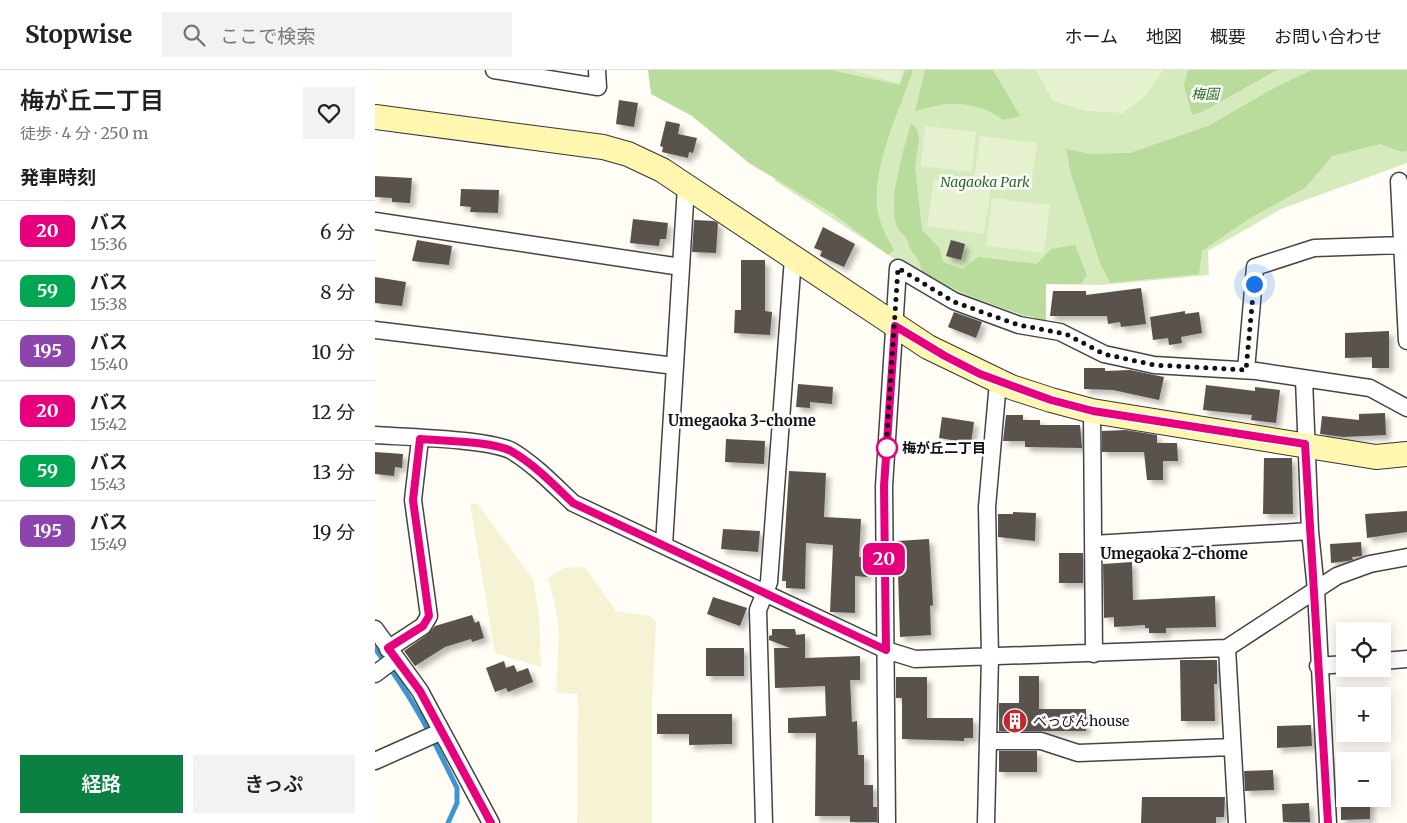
<!DOCTYPE html>
<html lang="ja">
<meta charset="utf-8">
<style>
:root{--surface:#fff;--page:#f2f2f2;--text:#222;--muted:#767676;--line:#e0e0e0;--accent:#0b8043}
body{margin:0;font-family:Merriweather,"Noto Sans JP",serif;background:var(--page);color:var(--text);height:100vh;display:flex;flex-direction:column;font-size:19px;white-space:nowrap}
*{box-sizing:border-box;margin:0}
p{font-size:16px;color:var(--muted)}
.icon{flex:none;width:28px;height:28px;fill:none;stroke:currentColor;stroke-width:2;stroke-linecap:round;stroke-linejoin:round}
.map{position:relative;flex:1;overflow:hidden}
.sheet{display:flex;flex-direction:column;background:var(--surface);width:375px}
.sheet>*{flex:none}
.badge{padding:0 10px;border-radius:8px;font-size:18px;line-height:32px}
.fabs{position:absolute;left:961px;top:552px;display:grid;gap:10px}
.fabs a{display:grid;place-items:center;width:55px;height:55px;border-radius:0px;background:var(--surface);box-shadow:0 2px 12px #0003;font-size:25px}
.you{position:absolute;width:25px;height:25px;margin:-12px;border:4px solid #fff;border-radius:50%;background:#1a73e8;box-shadow:0 0 0 8px #1a73e833}
.map>.badge{position:absolute;translate:-50% -50%;box-shadow:0 0 0 2px #fff}
h2{padding:0 20px;font-size:19px;line-height:45px}
.round{display:grid;place-items:center;flex:none;width:52px;height:52px;border-radius:0px;background:var(--page)}
.overview{display:flex;align-items:center;justify-content:space-between;height:85px;padding:0 20px}
h1{font-size:24px;font-weight:600;line-height:38px}
.action{display:flex;gap:10px;margin-top:auto;padding:10px 20px}
.action a{flex:1;height:58px;border-radius:0px;background:var(--accent);color:#fff;font-size:20px;font-weight:600;line-height:58px;text-align:center}
.action a+a{background:var(--page);color:var(--text)}
ul{padding:0;list-style:none}
li{display:flex;align-items:center;gap:15px;height:60px;padding:0 20px;border-top:1px solid var(--line)}
li div{flex:1}
li b{display:block;font-size:19px}
li em{font-style:normal}
li .badge{min-width:55px;font-weight:700;text-align:center}
header{display:flex;align-items:center;gap:30px;box-sizing:border-box;height:70px;padding:0 25px;background:var(--surface);border-bottom:1px solid var(--line)}
header strong{font-size:24px}
nav{display:flex;gap:28px;margin-inline-start:auto;font-size:18px}
.search{width:350px;height:45px;background:var(--page);display:flex;align-items:center;gap:12px;box-sizing:border-box;padding:0 18px;border-radius:0px;color:var(--muted);font-size:19px}
main{display:flex;flex:1;min-height:0}
.map>svg:first-child{display:block}
.farmland{fill:#f6f3d4}
.green{fill:#d5ebbd}
.forest{fill:#b9dc9c}
.pitch{fill:#e6f2cf}
.lines{fill:none;stroke-linecap:round;stroke-linejoin:round}
.stream{stroke:#3f96cf;stroke-width:5}
.building{fill:#5a524d;filter:url(#shadow)}
.street-casing{stroke:#444;stroke-width:19}
.secondary-casing{stroke:#333;stroke-width:26}
.street{stroke:#fff;stroke-width:16}
.secondary{stroke:#fff6b0;stroke-width:24}
.line-casing{stroke:#fff;stroke-width:11}
.line{stroke:#e6007e;stroke-width:8}
.walk{stroke:#111;stroke-width:5;stroke-dasharray:0 9}
.stop-dot{fill:#fff;stroke:#e6007e;stroke-width:2.5}
.labels{text-anchor:middle;dominant-baseline:central;stroke-width:5;stroke-linejoin:round;paint-order:stroke}
.park-label{font-size:14px;font-style:italic;fill:#2f6b1f;stroke:#fff}
.stop-label{font-size:14px;font-weight:bold;fill:#111;stroke:#fff;text-anchor:start}
.poi-label{font-size:14px;fill:#111;stroke:#fff;text-anchor:start}
.neighbourhood-label{font-size:15px;font-weight:bold;fill:#111;stroke:#fff}
</style>
<header>
<strong>Stopwise</strong>
<div class="search"><svg class="icon" aria-label="search" viewBox="0 0 24 24"><circle cx="10" cy="10" r="6"/><path d="M15 15l6 6"/></svg>ここで検索</div>
<nav><a>ホーム</a><a>地図</a><a>概要</a><a>お問い合わせ</a></nav>
</header>
<main>
<section class="sheet">
<div class="overview"><div><h1>梅が丘二丁目</h1><p>徒歩 · 4 分 · 250 m</p></div><a class="round"><svg class="icon" aria-label="heart" viewBox="0 0 24 24"><path d="M12 20l-8-8c-3-5 5-10 8-4 3-6 11-1 8 4z"/></svg></a></div>
<h2>発車時刻</h2>
<ul>
<li><span class="badge" style="background:#e6007e;color:#fff">20</span><div><b>バス</b><p>15:36</p></div><em>6 分</em></li>
<li><span class="badge" style="background:#00a651;color:#fff">59</span><div><b>バス</b><p>15:38</p></div><em>8 分</em></li>
<li><span class="badge" style="background:#8e44ad;color:#fff">195</span><div><b>バス</b><p>15:40</p></div><em>10 分</em></li>
<li><span class="badge" style="background:#e6007e;color:#fff">20</span><div><b>バス</b><p>15:42</p></div><em>12 分</em></li>
<li><span class="badge" style="background:#00a651;color:#fff">59</span><div><b>バス</b><p>15:43</p></div><em>13 分</em></li>
<li><span class="badge" style="background:#8e44ad;color:#fff">195</span><div><b>バス</b><p>15:49</p></div><em>19 分</em></li>
</ul>
<div class="action"><a>経路</a><a>きっぷ</a></div>
</section>
<div class="map">
<svg width="1032" height="753" viewBox="0 0 1032 753">
<defs>
<filter id="shadow"><feDropShadow dx="4.5" dy="4.5" stdDeviation="2.5" flood-color="#0004"/></filter>
</defs>
<rect width="100%" height="100%" fill="#fffdf5"/>
<path class="farmland" d="M 95,433 L 103,434 L 158,510 L 164,544 L 166,597 L 120,583 Z
M 210,497 L 241,541 L 275,546 L 281,552 L 277,629 L 277,753 L 202,753 L 203,624 L 181,623 L 184,563 L 180,534 L 173,508 L 188,498 Z"/>
<path class="green" d="M 429,0 L 1032,0 L 1032,93 L 906,139 L 833,181 L 834,205 L 726,215 L 659,214 L 652,249 L 585,227 L 544,205 L 400,111 Z"/>
<path class="forest" d="M 273,0 L 455,0 L 525,15 L 530,0 L 538,0 C 524,42 498,93 502,138 C 504,153 512,168 519,180 L 513,185 L 460,145 L 374,93 L 317,46 L 276,24 Z
M 550,0 L 618,0 L 645,46 L 628,50 C 602,30 570,30 540,42 Z
M 813,0 L 902,0 L 829,41 L 817,45 L 809,15 Z
M 937,0 L 1032,0 L 1032,81 L 1027,82 L 1005,74 L 957,86 L 930,118 L 875,148 L 827,181 L 824,204 L 735,213 L 725,193 L 696,104 L 691,79 L 715,84 L 755,83 L 833,56 L 901,17 Z
M 536,54 L 542,59 L 544,69 L 540,97 L 547,160 L 565,179 L 568,192 L 588,199 L 603,187 L 662,194 L 676,179 L 700,175 L 712,205 L 706,214 L 671,214 L 671,251 C 627,239 586,224 547,203 C 545,189 543,190 536,180 C 533,176 534,172 532,169 C 530,165 526,163 524,160 C 510,138 529,78 536,54 Z"/>
<path class="pitch" d="M 476,0 L 528,0 L 524,13 Z
M 661,0 L 788,0 L 770,26 L 748,43 L 712,41 L 678,31 Z
M 550,56 L 601,62 L 597,102 L 546,96 Z
M 605,66 L 662,73 L 656,118 L 599,111 Z
M 559,109 L 616,117 L 609,164 L 552,156 Z
M 617,128 L 675,135 L 669,183 L 611,176 Z"/>
<g class="lines">
<path class="stream" d="M 0,579 C 35,621 58,669 82,718 L 82,733 L 73,753"/>
</g>
<path class="building" d="M 244,30 L 263,33 L 259,57 L 241,54 Z
M 291,51 L 305,54 L 303,64 L 322,68 L 318,83 L 314,82 L 313,88 L 287,82 L 288,77 L 285,76 Z
M 0,106 L 37,108 L 35,133 L 17,132 L 17,128 L 0,127 Z
M 86,119 L 124,120 L 123,143 L 95,142 L 96,137 L 85,136 Z
M 258,149 L 293,153 L 291,169 L 285,169 L 284,176 L 255,173 Z
M 319,150 L 339,151 L 343,153 L 341,183 L 317,182 Z
M 448,157 L 480,174 L 469,197 L 445,186 L 447,181 L 439,178 Z
M 42,170 L 77,176 L 74,195 L 37,191 Z
M 576,170 L 590,174 L 586,190 L 571,186 Z
M 366,190 L 390,190 L 390,241 L 397,242 L 395,265 L 359,263 L 360,240 L 366,240 Z
M 0,207 L 31,212 L 27,236 L 0,233 Z
M 766,218 L 771,254 L 746,257 L 745,252 L 733,254 L 732,246 L 675,246 L 678,221 L 711,221 L 711,225 Z
M 810,241 L 810,244 L 824,242 L 827,263 L 806,267 L 807,273 L 794,275 L 793,268 L 778,270 L 775,247 Z
M 579,242 L 607,252 L 601,268 L 573,257 Z
M 1014,261 L 1014,298 L 997,298 L 997,287 L 970,288 L 970,263 Z
M 709,298 L 730,298 L 730,301 L 755,300 L 789,307 L 784,330 L 738,320 L 709,319 Z
M 423,314 L 458,317 L 457,334 L 435,332 L 435,338 L 421,337 Z
M 831,315 L 880,321 L 880,317 L 905,320 L 901,353 L 876,350 L 877,345 L 828,340 Z
M 1010,343 L 1011,365 L 968,367 L 945,364 L 947,346 L 984,350 L 984,344 Z
M 631,345 L 648,345 L 648,350 L 665,350 L 665,355 L 705,355 L 707,378 L 650,377 L 650,371 L 628,371 Z
M 567,347 L 599,352 L 596,373 L 564,368 Z
M 751,360 L 782,365 L 782,373 L 802,373 L 803,391 L 788,391 L 788,410 L 772,410 L 769,382 L 727,382 L 727,361 Z
M 351,369 L 390,371 L 389,394 L 350,392 Z
M 0,382 L 28,384 L 27,398 L 20,397 L 19,406 L 0,404 Z
M 889,388 L 917,388 L 918,444 L 888,444 Z
M 414,401 L 451,403 L 449,447 L 486,449 L 484,487 L 492,487 L 492,507 L 480,506 L 480,543 L 455,542 L 458,475 L 431,473 L 430,519 L 411,518 L 411,511 L 407,511 Z
M 1032,441 L 1032,462 L 992,468 L 990,444 Z
M 638,442 L 661,443 L 660,471 L 623,467 L 623,444 L 638,444 Z
M 348,459 L 385,461 L 383,482 L 346,479 Z
M 554,469 L 558,535 L 555,536 L 556,565 L 525,567 L 522,471 Z
M 986,472 L 987,486 L 977,487 L 978,490 L 973,491 L 956,493 L 955,474 Z
M 684,483 L 708,483 L 708,513 L 684,513 Z
M 757,492 L 758,530 L 840,526 L 841,557 L 791,558 L 791,563 L 774,563 L 774,558 L 770,558 L 770,555 L 739,557 L 739,547 L 729,548 L 728,494 Z
M 338,527 L 372,538 L 365,556 L 332,544 Z
M 97,545 L 100,553 L 104,551 L 109,568 L 97,572 L 96,569 L 70,577 L 40,596 L 29,581 L 53,564 L 60,556 Z
M 397,559 L 420,559 L 421,565 L 430,564 L 430,588 L 485,586 L 485,610 L 475,610 L 477,652 L 482,651 L 483,685 L 489,685 L 489,715 L 498,715 L 498,737 L 502,737 L 502,752 L 475,752 L 475,746 L 440,746 L 441,663 L 413,663 L 413,648 L 451,646 L 450,616 L 400,618 L 399,578 L 415,578 L 394,570 L 394,566 L 397,565 Z
M 331,578 L 369,578 L 369,606 L 331,606 Z
M 805,590 L 842,590 L 842,614 L 839,614 L 840,651 L 806,651 Z
M 129,591 L 131,598 L 139,595 L 142,602 L 153,598 L 158,612 L 133,622 L 131,618 L 120,622 L 111,598 Z
M 644,606 L 664,606 L 664,639 L 711,639 L 711,661 L 624,661 L 624,633 L 644,633 Z
M 521,607 L 552,607 L 552,648 L 598,648 L 598,668 L 589,668 L 589,671 L 527,669 L 527,628 L 521,628 Z
M 282,644 L 357,644 L 357,674 L 314,675 L 314,664 L 282,664 Z
M 936,655 L 937,676 L 902,678 L 902,656 Z
M 624,681 L 662,681 L 662,702 L 624,702 Z
M 898,700 L 899,720 L 870,721 L 869,701 Z
M 767,727 L 850,727 L 849,747 L 841,747 L 841,753 L 766,753 Z
M 966,729 L 995,729 L 995,749 L 966,750 Z
M 934,733 L 935,752 L 908,752 L 907,734 Z"/>
<g class="lines">
<defs>
<path id="street" d="M 119,0 L 223,17 L 222,0
M 1024,111 L 1032,271
M 0,151 L 306,197
M 0,260 L 300,296
M 871,300 L 880,197 L 939,178 L 1027,175
M 929,309 L 935,461 L 941,520 L 953,753
M 717,341 L 719,584
M 0,365 C 29,367 115,369 137,381 C 160,395 179,415 198,433 L 511,580 L 540,589 L 852,578 L 962,506 L 995,494 L 1032,487
M 718,474 L 935,461
M 289,475 L 311,116
M 0,559 L 45,621 L 116,753
M 852,578 L 862,753
M 13,579 L 48,556 L 54,546 L 38,430 L 45,369
M 1008,591 L 1032,589
M 943,596 L 970,594
M 0,604 L 20,589
M 613,671 L 666,671 L 703,683 L 857,677
M 0,691 L 65,662
M 389,753 L 383,540 L 394,512 L 418,188
M 512,753 L 509,416 L 523,198 L 579,231 L 644,255 L 685,262 L 729,284 L 779,295 L 881,301 L 995,318 L 1032,338
M 611,753 L 615,587 L 612,437 L 623,312"/>
<path id="secondary" d="M 0,47 L 228,77 L 253,84 L 287,100 L 553,277 L 636,317 L 676,330 L 717,341 L 1001,387 L 1032,384"/>
</defs>
<use href="#street" class="street-casing"/>
<use href="#secondary" class="secondary-casing"/>
<use href="#street" class="street"/>
<use href="#secondary" class="secondary"/>
</g>
<g class="lines">
<defs>
<path id="line" d="M 116,753 L 45,621 L 13,578 L 48,556 L 54,546 L 38,430 L 45,369 C 68,371 117,371 136,381 C 159,394 179,415 198,433 L 511,580 L 509,416 L 520,256 L 570,286 L 605,304 L 676,330 L 718,341 L 930,374 L 953,753"/>
</defs>
<use href="#line" class="line-casing"/>
<use href="#line" class="line"/>
<path class="walk" d="M 512,378 L 511,380 L 523,198 L 579,232 L 644,255 L 691,264 L 729,284 L 779,295 L 871,300 L 879,214"/>
</g>
<defs>
<symbol id="building-disc" viewBox="-11 -11 22 22"><circle r="9.5" fill="#c4262e" stroke="#fff"/><path d="M-4-6H4V6H1V3H-1V6H-4ZM-2.5-4.3h1.7v1.8h-1.7ZM.8-4.3h1.7v1.8H.8ZM-2.5-1h1.7V.8h-1.7ZM.8-1h1.7V.8H.8Z" fill="#fff"/></symbol>
</defs>
<g fill-rule="evenodd">
<use href="#building-disc" x="626" y="637" width="28" height="28"/>
</g>
<circle class="stop-dot" cx="512" cy="378" r="10"/>
<g class="labels">
<g class="park-label">
<text x="830" y="24">梅園</text>
<text x="610" y="112">Nagaoka Park</text>
</g>
<g class="stop-label">
<text x="527" y="378">梅が丘二丁目</text>
</g>
<g class="poi-label">
<text x="658" y="651">べっぴんhouse</text>
</g>
<g class="neighbourhood-label">
<text x="367" y="350">Umegaoka 3-chome</text>
<text x="799" y="483">Umegaoka 2-chome</text>
</g>
</g>
</svg>
<div class="fabs">
<a><svg class="icon" aria-label="locate" viewBox="0 0 24 24"><circle cx="12" cy="12" r="6"/><path d="M12 2v4M12 18v4M2 12h4M18 12h4"/></svg></a>
<a>+</a>
<a>−</a>
</div>
<div class="you" style="left:879px;top:214px"></div>
<b class="badge" style="left:509px;top:489px;background:#e6007e;color:#fff">20</b>
</div>
</main>
